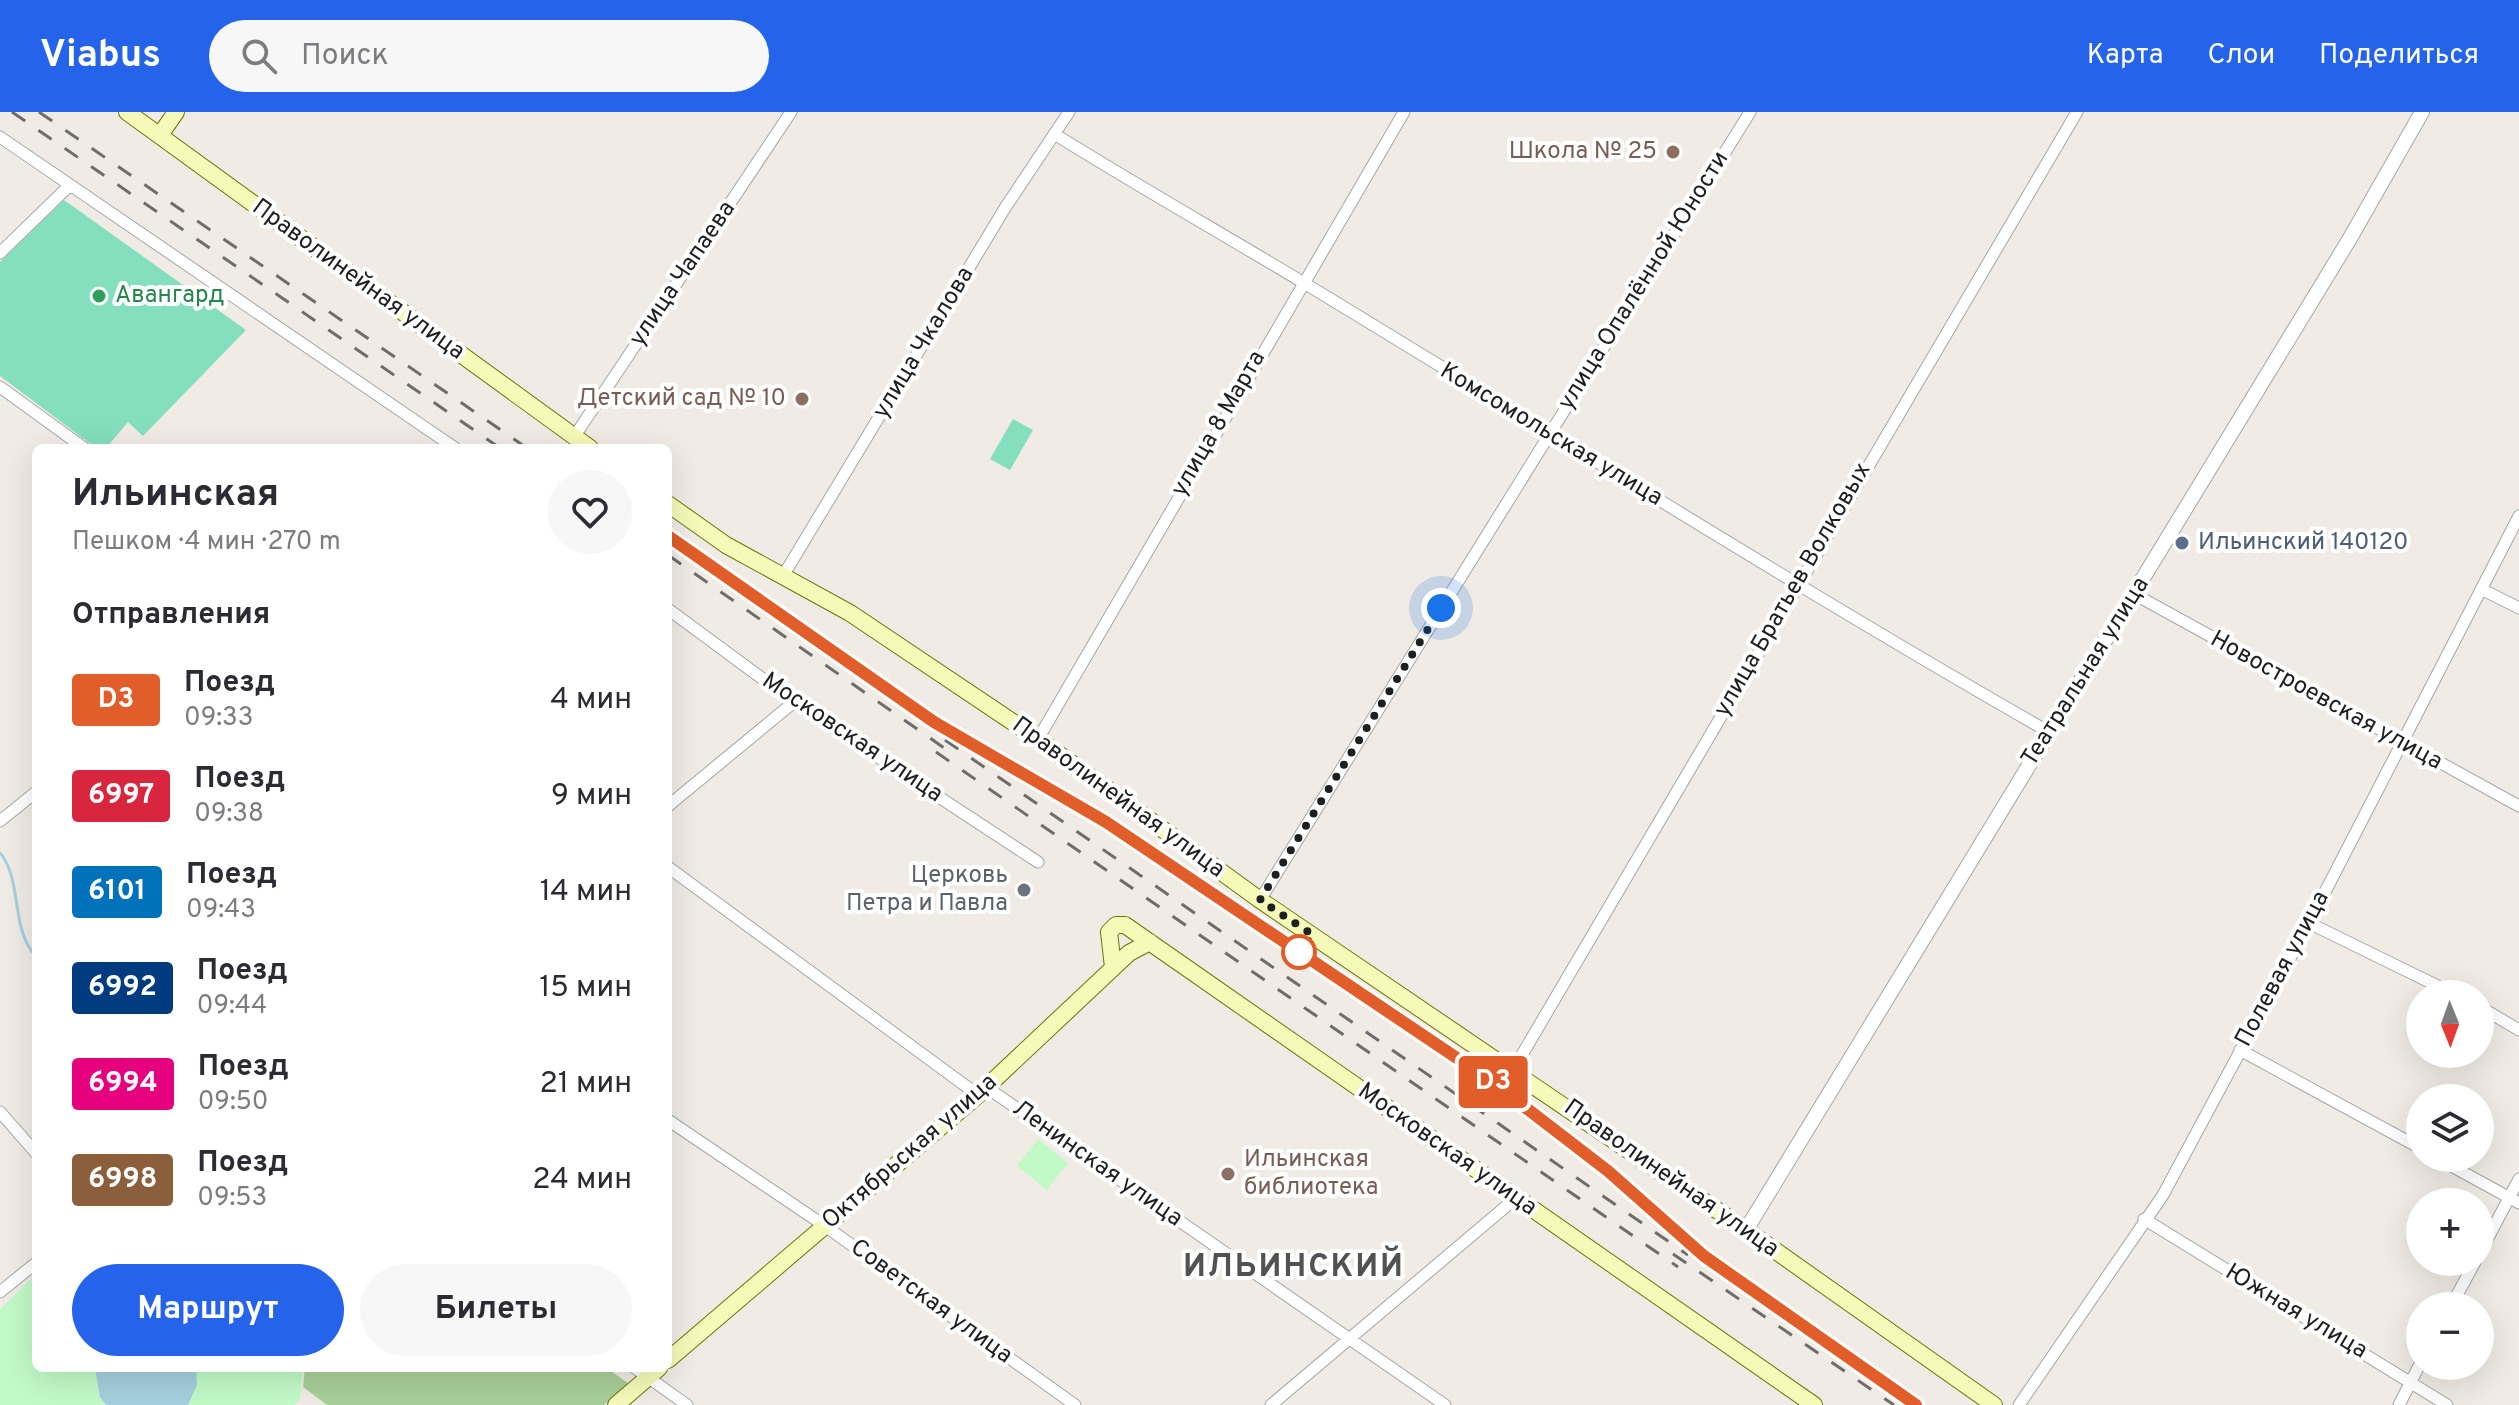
<!DOCTYPE html>
<html lang="ru">
<meta charset="utf-8">
<style>
:root{--surface:#fff;--page:#f7f7f7;--text:#2b2b33;--muted:#7c7c81;--accent:#2563eb}
body{margin:0;font-family:Overpass,sans-serif;background:var(--page);color:var(--text);height:100vh;display:flex;flex-direction:column;font-size:30px;white-space:nowrap}
*{box-sizing:border-box;margin:0}
p{font-size:26px;color:var(--muted)}
.icon{flex:none;width:44px;height:44px;fill:none;stroke:currentColor;stroke-width:2;stroke-linecap:round;stroke-linejoin:round}
.map{position:relative;flex:1;overflow:hidden}
.drawer{position:absolute;left:32px;top:332px;width:640px;height:928px;display:flex;flex-direction:column;background:var(--surface);border-radius:12px;box-shadow:0 8px 32px #0002}
.drawer>*{flex:none}
.badge{padding:0 16px;border-radius:6px;font-size:28px;line-height:52px}
.needle{width:52px;rotate:179deg}
.controls{position:absolute;left:2406px;top:868px;display:grid;gap:16px}
.controls a{display:grid;place-items:center;width:88px;height:88px;border-radius:50%;background:var(--surface);box-shadow:0 8px 32px #0002;font-size:40px}
.you{position:absolute;width:40px;height:40px;margin:-20px;border:6px solid #fff;border-radius:50%;background:#1a73e8;box-shadow:0 0 0 12px #1a73e833}
.map>.badge{position:absolute;translate:-50% -50%;box-shadow:0 0 0 4px #fff}
h2{padding:0 40px;font-size:30px;line-height:72px}
.round{display:grid;place-items:center;flex:none;width:84px;height:84px;border-radius:42px;background:var(--page)}
.head{display:flex;align-items:center;justify-content:space-between;height:136px;padding:0 40px}
h1{font-size:38px;font-weight:700;line-height:60px}
.cta{display:flex;gap:16px;margin-top:auto;padding:16px 40px}
.cta a{flex:1;height:92px;border-radius:48px;background:var(--accent);color:#fff;font-size:32px;font-weight:700;line-height:92px;text-align:center}
.cta a+a{background:var(--page);color:var(--text)}
ul{padding:0;list-style:none}
li{display:flex;align-items:center;gap:24px;height:96px;padding:0 40px}
li div{flex:1}
li b{display:block;font-size:30px}
li em{font-style:normal}
li .badge{min-width:88px;font-weight:700;text-align:center}
header{display:flex;align-items:center;gap:48px;box-sizing:border-box;height:112px;padding:0 40px;background:var(--accent);color:#fff}
header strong{font-size:38px}
nav{display:flex;gap:44px;margin-inline-start:auto;font-size:28px}
.search{width:560px;height:72px;background:var(--page);display:flex;align-items:center;gap:20px;box-sizing:border-box;padding:0 28px;border-radius:44px;color:var(--muted);font-size:30px}
.map>svg:first-child{display:block}
.forest{fill:#a9cf9a}
.park{fill:#c2fac7}
.pitch{fill:#83dfbd}
.water{fill:#a5d0dd}
.lines{fill:none;stroke-linecap:round;stroke-linejoin:round}
.stream{stroke:#a5d0dd;stroke-width:3}
.minor-casing{stroke:#a6a6a6;stroke-width:13}
.tertiary-casing{stroke:#a6a6a6;stroke-width:16}
.secondary-casing{stroke:#697705;stroke-width:18}
.minor{stroke:#fff;stroke-width:11}
.tertiary{stroke:#fff;stroke-width:14}
.secondary{stroke:#f5fab9;stroke-width:16}
.rail{stroke:#6d6d6d;stroke-width:3;stroke-dasharray:16 16;stroke-linecap:butt}
.line-casing{stroke:#fff;stroke-width:18}
.line{stroke:#e15d29;stroke-width:12}
.walk{stroke:#1f1f1f;stroke-width:8;stroke-dasharray:0 14.4}
.education-dot{fill:#8d6e63;stroke:#fff;stroke-width:3}
.leisure-dot{fill:#2e9e5b;stroke:#fff;stroke-width:3}
.service-dot{fill:#5c6f8a;stroke:#fff;stroke-width:3}
.worship-dot{fill:#6b7280;stroke:#fff;stroke-width:3}
.stop-dot{fill:#fff;stroke:#e15d29;stroke-width:4}
.labels{text-anchor:middle;dominant-baseline:central;stroke-width:8;stroke-linejoin:round;paint-order:stroke}
.education-label{font-size:24px;fill:#785e54;stroke:#fff;text-anchor:end}
.street-label{font-size:24px;fill:#1f1f1f;stroke:#fff}
.leisure-label{font-size:24px;fill:#27864d;stroke:#fff;text-anchor:start}
.service-label{font-size:24px;fill:#4e5e75;stroke:#fff;text-anchor:start}
.worship-label{font-size:24px;fill:#5b616d;stroke:#fff;text-anchor:end}
.district-label{font-size:32px;font-weight:bold;letter-spacing:2px;fill:#525252;stroke:#fff}
</style>
<header>
<strong>Viabus</strong>
<div class="search"><svg class="icon" aria-label="search" viewBox="0 0 24 24"><circle cx="10" cy="10" r="6"/><path d="M15 15l6 6"/></svg>Поиск</div>
<nav><a>Карта</a><a>Слои</a><a>Поделиться</a></nav>
</header>
<div class="map">
<svg width="2519" height="1293" viewBox="0 0 2519 1293">
<rect width="100%" height="100%" fill="#f0ece5"/>
<path class="forest" d="M 305,1256 L 607,1256 L 629,1272 L 604,1293 L 327,1293 L 303,1275 Z"/>
<path class="park" d="M 1038,1027 L 1068,1051 L 1047,1078 L 1017,1054 Z
M 36,1162 L 36,1256 L 303,1256 L 300,1287 L 294,1293 L 0,1293 L 0,1197 Z"/>
<path class="pitch" d="M 64,88 L 246,218 L 143,324 L 128,310 L 106,336 L 96,336 L 0,264 L 0,150 Z
M 1013,307 L 1033,318 L 1010,358 L 990,347 Z"/>
<path class="water" d="M 95,1256 L 196,1256 L 197,1273 L 188,1293 L 106,1293 L 100,1285 Z"/>
<g class="lines">
<path class="stream" d="M 0,741 C 23,768 10,818 36,844"/>
<defs>
<path id="minor" d="M 1056,23 C 1138,74 1221,121 1304,171 C 1552,321 1797,476 2049,620
M 0,25 L 455,336
M 0,141 L 70,73
M 0,275 L 84,336
M 574,325 L 791,0
M 783,464 L 1005,96 L 1069,0
M 2481,477 L 2519,496
M 2134,482 L 2519,694
M 668,497 L 794,590 L 1038,750
M 1038,627 L 1404,0
M 668,694 L 794,590
M 0,709 L 36,680
M 668,755 L 978,983
M 1260,788 L 1750,0
M 2309,811 L 2454,882
M 2480,895 L 2519,918
M 2240,938 L 2420,1036
M 1513,958 L 2077,0
M 986,975 L 1445,1293
M 0,1000 L 36,1041
M 668,1008 L 825,1114 L 1075,1293
M 2437,1046 L 2519,1091
M 2144,1107 L 2447,1293
M 2480,1141 L 2519,1067
M 0,1180 L 36,1151
M 2451,1194 L 2475,1150
M 635,1256 L 687,1293
M 1271,1293 L 1516,1086
M 2019,1293 L 2163,1083 L 2309,811 L 2519,404
M 2399,1293 L 2420,1252"/>
<path id="tertiary" d="M 1746,1118 L 2349,128 L 2422,0"/>
<path id="secondary" d="M 127,0 L 590,336
M 160,23 L 176,0
M 668,392 L 726,433 L 850,501 L 1038,627 L 1260,788 L 1746,1118 L 1994,1293
M 1113,855 L 1109,820 L 1116,813 L 1125,813 L 1814,1293
M 668,1248 L 978,983 L 1129,841 L 1150,830
M 616,1293 L 659,1256"/>
</defs>
<use href="#minor" class="minor-casing"/>
<use href="#tertiary" class="tertiary-casing"/>
<use href="#secondary" class="secondary-casing"/>
<use href="#minor" class="minor"/>
<use href="#tertiary" class="tertiary"/>
<use href="#secondary" class="secondary"/>
<path class="rail" d="M 12,0 L 500,336
M 39,0 L 527,336
M 668,424 L 934,610 L 1106,710 L 1491,969 L 1608,1059 L 1704,1144 L 1916,1293
M 668,443 L 950,640
M 945,628 L 1688,1143
M 936,640 L 1678,1155
M 1673,1142 L 1894,1293"/>
</g>
<g class="lines">
<defs>
<path id="line" d="M 668,424 L 934,610 L 1106,710 L 1491,969 L 1608,1059 L 1704,1144 L 1916,1293"/>
</defs>
<use href="#line" class="line-casing"/>
<use href="#line" class="line"/>
<path class="walk" d="M 1299,840 L 1313,823 L 1260,788 L 1441,496"/>
</g>
<g class="education-dot">
<circle cx="1673" cy="40" r="8"/>
<circle cx="802" cy="287" r="8"/>
<circle cx="1228" cy="1062" r="8"/>
</g>
<circle class="leisure-dot" cx="99" cy="184" r="8"/>
<circle class="service-dot" cx="2182" cy="431" r="8"/>
<circle class="worship-dot" cx="1024" cy="778" r="8"/>
<circle class="stop-dot" cx="1299" cy="840" r="16"/>
<g class="labels">
<g class="education-label">
<text x="1657" y="40">Школа № 25</text>
<text x="786" y="287">Детский сад № 10</text>
<text x="1244" y="1048" text-anchor="start">Ильинская<tspan x="1244" dy="28">библиотека</tspan></text>
</g>
<g class="street-label">
<text transform="translate(683 162) rotate(-56)">улица Чапаева</text>
<text transform="translate(358 168) rotate(36)">Праволинейная улица</text>
<text transform="translate(1644 169) rotate(-58)">улица Опалённой Юности</text>
<text transform="translate(924 231) rotate(-59)">улица Чкалова</text>
<text transform="translate(1219 312) rotate(-60)">улица 8 Марта</text>
<text transform="translate(1551 323) rotate(31)">Комсомольская улица</text>
<text transform="translate(1793 478) rotate(-60)">улица Братьев Волковых</text>
<text transform="translate(2086 560) rotate(-58)">Театральная улица</text>
<text transform="translate(2326 589) rotate(29)">Новостроевская улица</text>
<text transform="translate(852 626) rotate(34)">Московская улица</text>
<text transform="translate(1118 686) rotate(36)">Праволинейная улица</text>
<text transform="translate(2283 857) rotate(-62)">Полевая улица</text>
<text transform="translate(1447 1038) rotate(35)">Московская улица</text>
<text transform="translate(910 1040) rotate(-41)">Октябрьская улица</text>
<text transform="translate(1097 1052) rotate(35)">Ленинская улица</text>
<text transform="translate(1671 1067) rotate(35)">Праволинейная улица</text>
<text transform="translate(931 1190) rotate(36)">Советская улица</text>
<text transform="translate(2296 1200) rotate(31)">Южная улица</text>
</g>
<g class="leisure-label">
<text x="115" y="184">Авангард</text>
</g>
<g class="service-label">
<text x="2198" y="431">Ильинский 140120</text>
</g>
<g class="worship-label">
<text x="1008" y="764">Церковь<tspan x="1008" dy="28">Петра и Павла</tspan></text>
</g>
<g class="district-label">
<text x="1294" y="1156">ИЛЬИНСКИЙ</text>
</g>
</g>
</svg>
<div class="controls">
<a><svg class="needle" viewBox="-14 -14 28 28"><path d="M0-13l5 13h-10z" fill="#e53935"/><path d="M0 13l5-13h-10z" fill="#7c7c81"/></svg></a>
<a><svg class="icon" aria-label="layers" viewBox="0 0 24 24"><path d="M12 4l9 5-9 5-9-5zM3 14l9 5 9-5"/></svg></a>
<a>+</a>
<a>−</a>
</div>
<div class="you" style="left:1441px;top:496px"></div>
<b class="badge" style="left:1493px;top:970px;background:#e15d29;color:#fff">D3</b>
<section class="drawer">
<div class="head"><div><h1>Ильинская</h1><p>Пешком · 4 мин · 270 m</p></div><a class="round"><svg class="icon" aria-label="heart" viewBox="0 0 24 24"><path d="M12 20l-8-8c-3-5 5-10 8-4 3-6 11-1 8 4z"/></svg></a></div>
<h2>Отправления</h2>
<ul>
<li><span class="badge" style="background:#e15d29;color:#fff">D3</span><div><b>Поезд</b><p>09:33</p></div><em>4 мин</em></li>
<li><span class="badge" style="background:#d7263d;color:#fff">6997</span><div><b>Поезд</b><p>09:38</p></div><em>9 мин</em></li>
<li><span class="badge" style="background:#0072bc;color:#fff">6101</span><div><b>Поезд</b><p>09:43</p></div><em>14 мин</em></li>
<li><span class="badge" style="background:#003b80;color:#fff">6992</span><div><b>Поезд</b><p>09:44</p></div><em>15 мин</em></li>
<li><span class="badge" style="background:#e6007e;color:#fff">6994</span><div><b>Поезд</b><p>09:50</p></div><em>21 мин</em></li>
<li><span class="badge" style="background:#8b5e3c;color:#fff">6998</span><div><b>Поезд</b><p>09:53</p></div><em>24 мин</em></li>
</ul>
<div class="cta"><a>Маршрут</a><a>Билеты</a></div>
</section>
</div>
